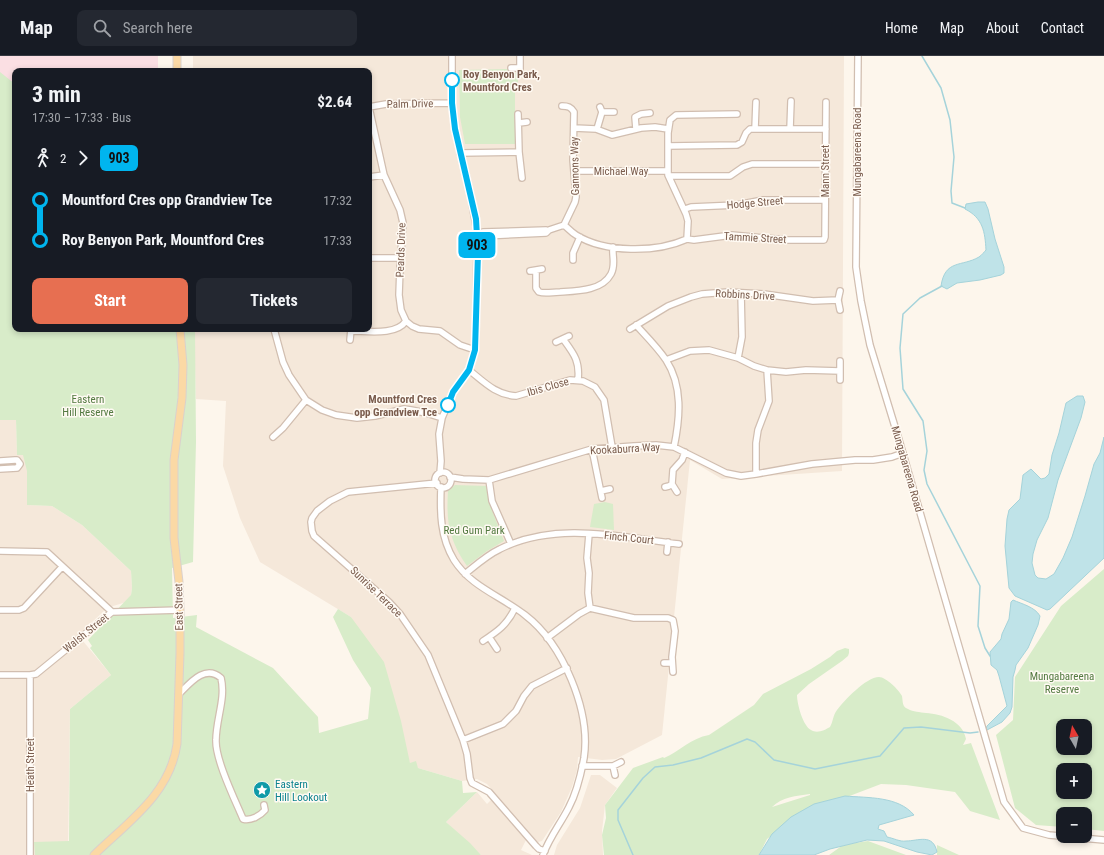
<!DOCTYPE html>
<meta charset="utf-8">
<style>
:root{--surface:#171b24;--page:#242831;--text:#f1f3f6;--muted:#9ea1a6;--line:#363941;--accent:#e76f51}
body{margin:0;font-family:"Roboto Condensed",sans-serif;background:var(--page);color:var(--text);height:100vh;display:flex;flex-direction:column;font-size:15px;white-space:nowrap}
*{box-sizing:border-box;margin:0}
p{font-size:13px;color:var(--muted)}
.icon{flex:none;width:22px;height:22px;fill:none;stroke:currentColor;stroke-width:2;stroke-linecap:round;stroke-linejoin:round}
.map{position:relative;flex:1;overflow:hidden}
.drawer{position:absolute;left:12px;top:12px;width:360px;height:264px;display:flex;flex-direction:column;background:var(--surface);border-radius:8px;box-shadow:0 2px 6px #0003}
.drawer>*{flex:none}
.badge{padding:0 8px;border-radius:6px;font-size:14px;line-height:26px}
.needle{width:26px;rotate:351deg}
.buttons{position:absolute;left:1056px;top:663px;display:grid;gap:8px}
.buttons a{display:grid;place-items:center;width:36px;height:36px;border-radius:8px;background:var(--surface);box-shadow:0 2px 6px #0003;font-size:20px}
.map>.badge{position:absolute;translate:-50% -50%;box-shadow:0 0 0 2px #fff}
.legs{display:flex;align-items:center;gap:6px;height:44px;padding:0 20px;font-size:13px}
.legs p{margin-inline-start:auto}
.headline{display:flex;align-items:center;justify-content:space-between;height:68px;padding:0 20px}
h1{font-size:22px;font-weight:700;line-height:30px}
.primary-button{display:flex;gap:8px;margin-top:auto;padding:8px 20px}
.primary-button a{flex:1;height:46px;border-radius:8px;background:var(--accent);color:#fff;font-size:16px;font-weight:700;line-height:46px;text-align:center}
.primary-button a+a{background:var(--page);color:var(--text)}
ul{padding:0 20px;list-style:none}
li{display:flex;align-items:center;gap:14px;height:40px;font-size:15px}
li i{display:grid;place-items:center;width:6px;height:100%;margin:0 5px;background:currentColor}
li i::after{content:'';width:10px;height:10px;margin:-5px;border:3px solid;border-radius:50%;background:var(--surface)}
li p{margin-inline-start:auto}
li:first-child i{background:linear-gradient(#0000 50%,currentColor 0)}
li:last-child i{background:linear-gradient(currentColor 50%,#0000 0)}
header{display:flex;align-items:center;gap:24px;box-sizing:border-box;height:56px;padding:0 20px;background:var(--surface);border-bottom:1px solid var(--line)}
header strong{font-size:19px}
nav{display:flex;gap:22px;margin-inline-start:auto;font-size:14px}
.search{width:280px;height:36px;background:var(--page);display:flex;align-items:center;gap:10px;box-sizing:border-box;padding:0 14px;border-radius:8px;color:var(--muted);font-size:15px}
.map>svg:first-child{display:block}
.residential{fill:#f5e8da}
.medical{fill:#fbdfe3}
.green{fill:#d8ecc9;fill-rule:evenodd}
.water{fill:#bfe3e8;stroke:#a5d3da}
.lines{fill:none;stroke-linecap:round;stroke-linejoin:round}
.stream{stroke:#a5d3da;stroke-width:1.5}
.minor-casing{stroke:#d1beb0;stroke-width:8}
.major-casing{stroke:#dad1cd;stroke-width:9}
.minor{stroke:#fff;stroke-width:5.5}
.major{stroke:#fbd9a5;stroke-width:7}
.line-1-casing{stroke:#fff;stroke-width:9}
.line-1{stroke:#00b5ef;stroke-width:6}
.stop-1-dot{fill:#fff;stroke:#00b5ef;stroke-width:2}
.labels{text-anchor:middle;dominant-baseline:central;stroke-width:3;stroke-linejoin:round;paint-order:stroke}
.stop-label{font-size:11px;font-weight:bold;fill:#7a5c4d;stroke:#fffaf3;text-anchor:start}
.street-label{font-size:11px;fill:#7a5c4d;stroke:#fffaf3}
.park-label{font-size:11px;fill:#537a41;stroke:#fffaf3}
.culture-label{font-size:11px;fill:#0d838f;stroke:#fffaf3;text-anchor:start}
</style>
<header>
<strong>Map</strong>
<div class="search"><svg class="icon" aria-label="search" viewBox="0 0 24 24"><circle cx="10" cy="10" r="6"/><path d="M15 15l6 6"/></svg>Search here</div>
<nav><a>Home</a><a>Map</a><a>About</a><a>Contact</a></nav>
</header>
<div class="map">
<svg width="1104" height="799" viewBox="0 0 1104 799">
<rect width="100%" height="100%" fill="#fdf6ec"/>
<path class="residential" d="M 193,0 L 844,0 L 842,415 L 722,423 L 690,404 L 662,679 L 616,703 L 602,704 L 578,701 L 577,714 L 572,731 L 561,756 L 542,785 L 538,786 L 536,784 L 487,728 L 477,723 L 462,725 L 418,712 L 410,707 L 351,561 L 260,506 L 240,462 L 223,410 L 226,345 L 196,343 L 194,273 L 369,273 L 369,15 L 193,15 Z
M 0,364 L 16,364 L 17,399 L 27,399 L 27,449 L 52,450 L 82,469 L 131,515 L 132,532 L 130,545 L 113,550 L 104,555 L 78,579 L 111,619 L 70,653 L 68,799 L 0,799 Z
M 591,719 L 600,719 L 617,732 L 605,749 L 602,775 L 603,799 L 554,799 L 557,789 L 580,752 Z
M 477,736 L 487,748 L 491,744 L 526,784 L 521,794 L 532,799 L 481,799 L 446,766 Z"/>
<path class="medical" d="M 0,0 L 158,0 L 158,15 L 15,15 L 15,86 L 0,86 Z"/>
<path class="green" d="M 507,13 L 518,18 L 518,28 L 515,29 L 515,88 L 465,88 L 460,61 L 459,14 Z
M 0,16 L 15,28 L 15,273 L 195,273 L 196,386 L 193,506 L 172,512 L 173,562 L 197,559 L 196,571 L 273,612 L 318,661 L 319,677 L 368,663 L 371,632 L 353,604 L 333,561 L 338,553 L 351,561 L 384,606 L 401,665 L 410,707 L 416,705 L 418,712 L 462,725 L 463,737 L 477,736 L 446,766 L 470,787 L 481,799 L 35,799 L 34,786 L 69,785 L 70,653 L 111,619 L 90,592 L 92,590 L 88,584 L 131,539 L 132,532 L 131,515 L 82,469 L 52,450 L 27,449 L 27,415 L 23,399 L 17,399 L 16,364 L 0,364 Z
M 455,429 L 487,430 L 493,457 L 504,485 L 487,495 L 467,510 C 449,484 446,466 448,435 Z
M 605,446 L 613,448 L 614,474 L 590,471 L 594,448 Z
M 1104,513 L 1104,775 L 1085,773 L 1085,758 L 1063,758 L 1063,771 L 1036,769 L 1015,752 L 996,679 L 1013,664 L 1015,621 L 1061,550 ZM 1063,670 L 1085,670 L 1085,692 L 1063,692 ZM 1063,714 L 1085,714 L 1085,736 L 1063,736 Z
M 845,592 L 849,593 L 849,597 L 848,600 L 842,605 L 809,628 L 797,639 C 797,648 803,670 811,674 C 817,678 825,674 830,671 C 833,666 833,659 837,654 C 844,645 866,621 879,621 C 886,621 899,634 902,640 C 903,646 902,651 908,653 C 913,656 920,656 926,657 C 942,658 963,665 966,683 L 963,689 L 971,687 L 1000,764 L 970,755 L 955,736 L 906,729 L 881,728 L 797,760 L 767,783 L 759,799 L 604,799 L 602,779 L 606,762 L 605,749 L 633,712 L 663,701 L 664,702 C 680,695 691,682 709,679 L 754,649 L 763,638 L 811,613 L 830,601 L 837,595 ZM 810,738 L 810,739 L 772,751 C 782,741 796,740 810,738 Z
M 868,785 L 906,799 L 829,799 L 843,789 Z
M 937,789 L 959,799 L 937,799 Z"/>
<path class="water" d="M 978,146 L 985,146 L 988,153 L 995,183 L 1004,211 L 1004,217 L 1001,219 L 980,224 L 957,227 L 947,233 L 941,230 C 945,203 962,211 979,201 C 982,199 984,196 986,194 C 985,176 983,162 965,153 L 966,148 Z
M 1077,340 L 1083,340 L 1085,346 L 1081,362 L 1058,424 L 1048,462 L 1037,484 L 1033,498 L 1032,507 L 1035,519 L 1038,522 L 1046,523 L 1054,518 L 1063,502 L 1072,481 L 1085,440 L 1094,408 L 1100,397 L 1104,381 L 1104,502 L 1050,553 L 1047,554 L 1015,540 L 1009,532 L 1005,490 L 1007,463 L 1009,454 L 1020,443 L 1023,419 L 1031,413 L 1041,423 L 1045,422 L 1049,418 L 1052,399 L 1059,377 L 1066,347 Z
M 1013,544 C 1022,548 1035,551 1040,560 L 1038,569 L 1028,592 L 1016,609 L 1015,614 L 1013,621 L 1012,651 L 1010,657 L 1002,666 L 987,674 L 986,673 L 987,670 L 1007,650 L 999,620 L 997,614 L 991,609 L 990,596 L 1001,583 L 1002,578 L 1009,563 L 1011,546 Z
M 845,740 C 868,742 898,740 914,759 L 879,769 L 878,773 L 884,775 L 887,781 C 893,782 900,786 906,785 C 918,785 933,777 937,796 L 932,799 L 917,796 L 884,785 L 867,784 L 830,793 L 814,799 L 759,799 L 772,778 L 791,761 L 814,748 Z"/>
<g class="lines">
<path class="stream" d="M 922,0 L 941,32 L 950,64 L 954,101 L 951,135 L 952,147 L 965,152
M 942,230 L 920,242 L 903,258 L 900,292 L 903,333 L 923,365 L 927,395 L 924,414 L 927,428 L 980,530 L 978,570 L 985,592 L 990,600
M 633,799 L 618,764 L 618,754 L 643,722 L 655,711 L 673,709 L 701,702 L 747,683 L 755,686 L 774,704 L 815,713 L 880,700 L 904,672 L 921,671 L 970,677 L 978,676"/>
<defs>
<path id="minor" d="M 858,0 L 856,211 L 861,245 L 870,289 L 899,384 L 1004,746 L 1023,772 L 1049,779 L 1104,784
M 511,12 L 520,12
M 520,16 L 520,0
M 369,51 L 384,119 L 400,154 L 403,167 L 400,212 L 399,239 L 401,254 L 406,265 L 412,270 L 419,273 L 440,275 L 460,289 L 475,294
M 369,51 L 386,48 L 452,47
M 600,51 L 602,56 L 614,56
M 518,58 L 519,96 L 522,122
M 519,67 L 527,66
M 574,72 L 596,73 L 612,79 L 641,72 L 655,71 L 668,73
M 597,73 L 602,56
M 636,73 L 635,61 L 641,58 L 650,57
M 755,73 L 756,46
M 790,73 L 791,45
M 668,90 L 737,89 L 742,86 L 746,77 L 750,73 L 826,73
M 460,97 L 519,96
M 574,115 L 668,115
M 669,120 L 730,120 L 743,111 L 752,108 L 825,108
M 369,121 L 384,119
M 685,153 L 691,151 L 737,149 L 763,144 L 825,144
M 564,169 C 568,172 571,176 576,179 C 605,197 656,197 687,183
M 477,179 L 484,180 L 546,177 L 549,174 L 564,169 L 575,146 L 576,141 L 573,104 L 574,56 C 571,51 568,50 562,50
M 477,179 L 483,176 L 546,174
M 687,183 L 694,184 L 732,179 L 786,184 L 824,184 L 825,181 L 826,46
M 687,183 L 688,165 L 686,158 L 668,119 L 668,77 L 670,64 L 676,59 L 737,58
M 369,202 L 401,202
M 573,204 L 573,197 L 580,181
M 536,214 L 536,232 L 539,236 C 545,238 553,236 560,236 C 577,235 602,235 611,218 C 616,209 612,200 613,191
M 530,215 L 542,213
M 840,235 L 838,244 L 840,254
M 636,269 C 646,280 658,292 666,304 C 683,330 680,362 674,391
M 274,273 L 283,306 L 289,319 L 306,344 L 322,354 L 336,359 L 357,362 L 375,360 L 404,353 L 411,354 L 426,357 L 442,362
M 630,273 L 668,250 L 691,241 L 702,238 L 728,236 L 764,238 L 813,245 L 838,244
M 351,275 C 367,275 396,280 406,265
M 563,283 C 574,298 580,305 578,324
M 350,284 L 351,273
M 556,286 L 569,280
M 738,302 L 742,281 L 741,237
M 666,304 L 690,295 L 709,294 L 738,302 L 754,310 L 767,314 L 786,316 L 806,314 L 840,315
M 840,305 L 840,324
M 469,314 C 484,326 496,339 516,340 L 570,324 L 583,325 L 595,331 L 604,344 L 612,391
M 273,381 L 283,372 L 306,344
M 592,393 L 602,442
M 0,405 L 15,404 L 17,404 L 20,408 L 17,412 L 0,413
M435 424a8 8 0 1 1 16 0a8 8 0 1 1-16 0Z
M 440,417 L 441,405 L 439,378 L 442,362 L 453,336 L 469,314 L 475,294 L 476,271 L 477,197 L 476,170 L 470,136 L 455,73 L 452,47 L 452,0
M 756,418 L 756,387 L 758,374 L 769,345 L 767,314
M 450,421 L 463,423 L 489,424 L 592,393 L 634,390 L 656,389 L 674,391 L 726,417 L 741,420 L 756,418 L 812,408 L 855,404 L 873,404 L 892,401 L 903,397
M 489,424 L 492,445 L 511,488
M 437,427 L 348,436 L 330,445 L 317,455 L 312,462 L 311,466 L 312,475 L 314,480 L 389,546 L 400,558 L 428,599 L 463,684 L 467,698 L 470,722 L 472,727 L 489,736 L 536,790 L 539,793 L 545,795
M 672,428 L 677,436
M 441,431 C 440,456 440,481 454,504 C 471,531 501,540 525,559 C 563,588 591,655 584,702 C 581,718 577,736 569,751 C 561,767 549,782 543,799
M 665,431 L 669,430 L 672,428 L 673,414 L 682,404 L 685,396
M 601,435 L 610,433
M 589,478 L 587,502 L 589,517 L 588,537 L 590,552
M 0,495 L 47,496 L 112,556
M 667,496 L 668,486
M 465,518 C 476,509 487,499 500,493 C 556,465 620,481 679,488
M 0,554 L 19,554 L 24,552 L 62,511
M 489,581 L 497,593
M 547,582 L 579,558 L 590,552 L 634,562 L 668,562 L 673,564 L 675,575 L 672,601 L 673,616
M 483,585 C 498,575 507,569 515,552
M 664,607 L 672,607
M 0,619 L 30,619 L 36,618 L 112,556 L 180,554
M 179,638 C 190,627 205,608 221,622 C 226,642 216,663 216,684 C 215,703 235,744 243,763 C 251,765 260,760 265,754 L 264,749
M 463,684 L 503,668 L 516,655 L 524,640 L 532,630 L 567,612
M 582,710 L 613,710 L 621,706
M 613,710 L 615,719
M 30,799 L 30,619"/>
<path id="major" d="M 177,15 L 177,0
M 94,799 C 128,766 170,738 177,688 L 180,597 L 180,554 L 179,526 L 174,482 L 174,404 L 182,342 L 183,309 L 180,273"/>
</defs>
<use href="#minor" class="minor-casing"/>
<use href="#major" class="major-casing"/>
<use href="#minor" class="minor"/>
<use href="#major" class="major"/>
</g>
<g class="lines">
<defs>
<path id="line-1" d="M 448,349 L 453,336 L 469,314 L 475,294 L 478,197 L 476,163 L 455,73 L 452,47 L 452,24"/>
</defs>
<use href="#line-1" class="line-1-casing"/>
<use href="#line-1" class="line-1"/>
</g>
<defs>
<symbol id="sight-disc" viewBox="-11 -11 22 22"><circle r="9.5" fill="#0f9aa8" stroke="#fffaf3"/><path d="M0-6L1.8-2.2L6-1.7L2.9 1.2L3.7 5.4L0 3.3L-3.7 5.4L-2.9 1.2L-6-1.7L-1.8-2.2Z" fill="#fff"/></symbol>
</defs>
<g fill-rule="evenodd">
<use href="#sight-disc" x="252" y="724" width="20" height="20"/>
</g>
<g class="stop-1-dot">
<circle cx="452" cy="24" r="7"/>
<circle cx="448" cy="349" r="7"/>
</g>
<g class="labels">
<g class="stop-label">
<text x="463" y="18">Roy Benyon Park,<tspan x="463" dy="13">Mountford Cres</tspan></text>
<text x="437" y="343" text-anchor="end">Mountford Cres<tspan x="437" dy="13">opp Grandview Tce</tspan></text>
</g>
<g class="street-label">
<text transform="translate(410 48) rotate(-1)">Palm Drive</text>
<text transform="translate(857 96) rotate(-90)">Mungabareena Road</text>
<text transform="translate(575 110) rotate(-91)">Gannons Way</text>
<text x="621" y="115">Michael Way</text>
<text transform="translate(825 115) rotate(-90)">Mann Street</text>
<text transform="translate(755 147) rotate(-5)">Hodge Street</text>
<text transform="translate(755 182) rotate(3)">Tammie Street</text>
<text transform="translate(401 194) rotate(-88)">Peards Drive</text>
<text transform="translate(745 239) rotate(3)">Robbins Drive</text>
<text transform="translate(548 331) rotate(-16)">Ibis Close</text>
<text transform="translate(625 393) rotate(-3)">Kookaburra Way</text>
<text transform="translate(907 413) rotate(74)">Mungabareena Road</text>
<text transform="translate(629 482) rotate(6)">Finch Court</text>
<text transform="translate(376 536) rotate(44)">Sunrise Terrace</text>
<text transform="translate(179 551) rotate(-91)">East Street</text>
<text transform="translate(86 577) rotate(-39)">Walsh Street</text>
<text transform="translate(30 709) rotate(-90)">Heath Street</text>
</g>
<g class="park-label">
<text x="88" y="343">Eastern<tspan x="88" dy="13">Hill Reserve</tspan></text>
<text x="474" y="474">Red Gum Park</text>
<text x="1062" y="620">Mungabareena<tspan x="1062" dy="13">Reserve</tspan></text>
</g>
<g class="culture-label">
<text x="275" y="728">Eastern<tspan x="275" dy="13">Hill Lookout</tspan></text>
</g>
</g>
</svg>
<div class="buttons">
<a><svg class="needle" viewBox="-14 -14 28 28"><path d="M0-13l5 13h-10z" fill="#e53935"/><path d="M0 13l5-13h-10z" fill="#9ea1a6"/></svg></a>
<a>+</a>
<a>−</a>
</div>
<b class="badge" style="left:477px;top:189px;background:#00b5ef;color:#111">903</b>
<section class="drawer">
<div class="headline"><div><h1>3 min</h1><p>17:30 – 17:33 · Bus</p></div><b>$2.64</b></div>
<div class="legs"><svg class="icon" aria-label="walk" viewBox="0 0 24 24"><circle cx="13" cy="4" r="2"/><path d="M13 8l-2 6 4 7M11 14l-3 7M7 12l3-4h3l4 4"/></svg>2<svg class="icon" aria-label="forward" viewBox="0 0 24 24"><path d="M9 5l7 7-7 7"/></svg><b class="badge" style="background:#00b5ef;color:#111">903</b></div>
<ul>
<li><i style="color:#00b5ef"></i><b>Mountford Cres opp Grandview Tce</b><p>17:32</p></li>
<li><i style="color:#00b5ef"></i><b>Roy Benyon Park, Mountford Cres</b><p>17:33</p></li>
</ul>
<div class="primary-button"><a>Start</a><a>Tickets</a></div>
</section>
</div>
